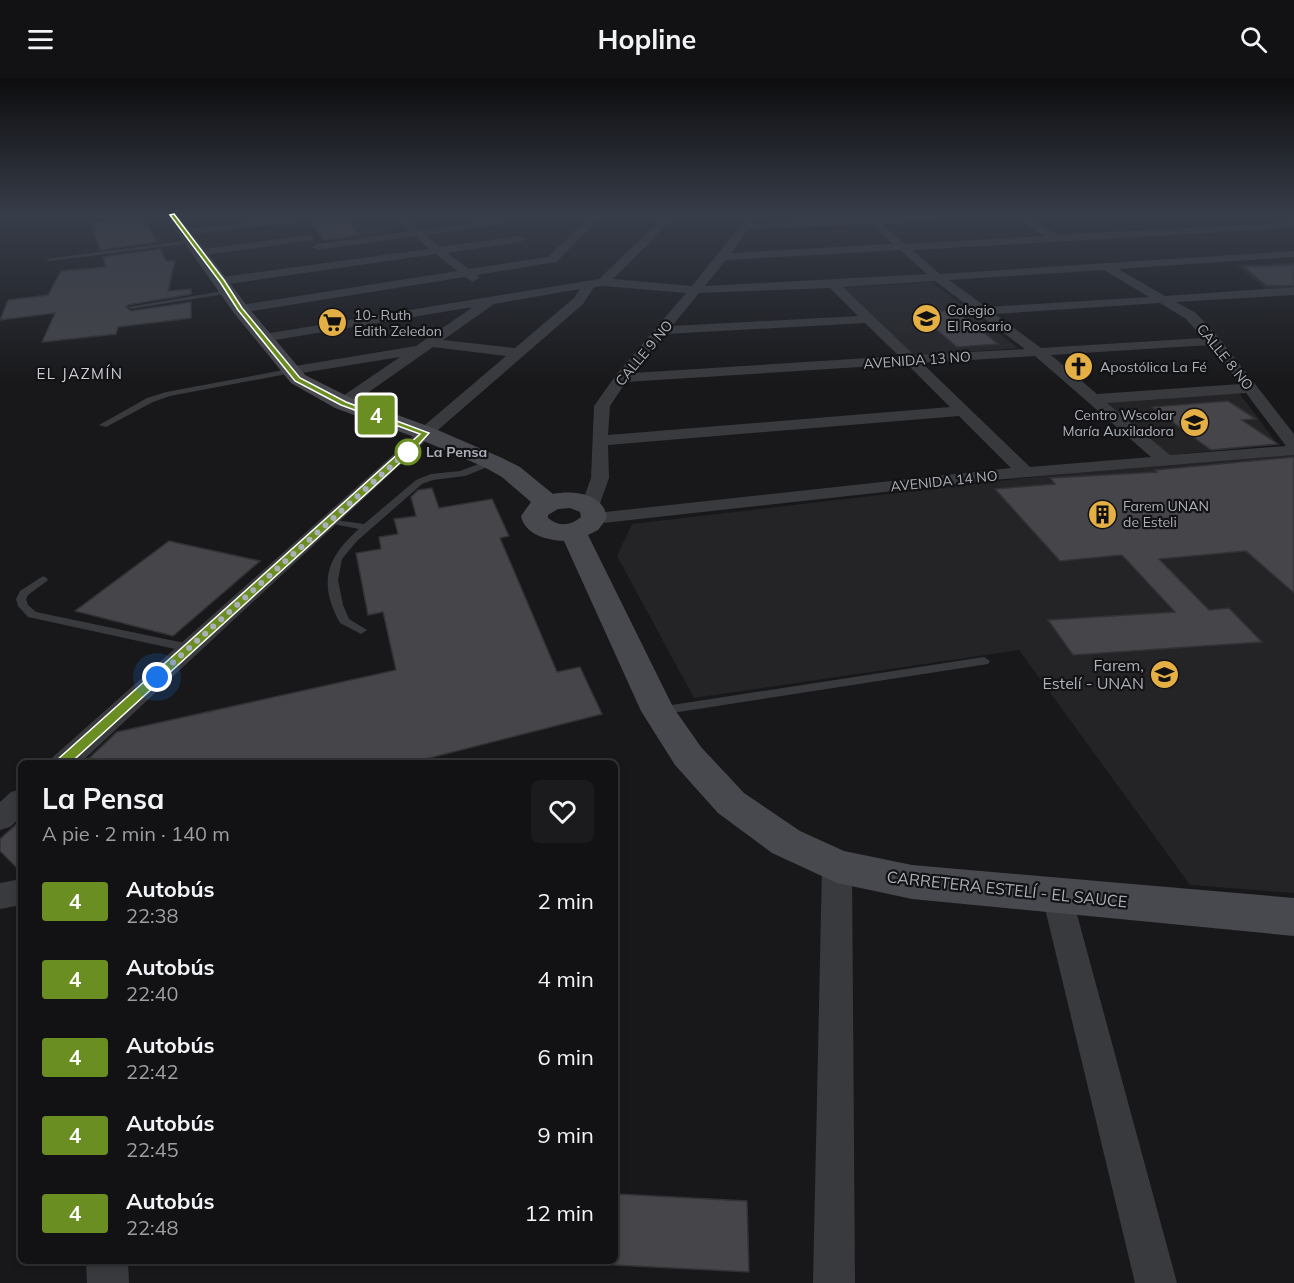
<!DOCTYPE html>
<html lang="es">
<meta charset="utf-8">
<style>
:root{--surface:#121214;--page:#1b1b1d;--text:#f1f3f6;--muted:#9c9ea0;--line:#313234}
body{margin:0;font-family:Mulish,sans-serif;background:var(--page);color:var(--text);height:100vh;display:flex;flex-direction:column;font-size:22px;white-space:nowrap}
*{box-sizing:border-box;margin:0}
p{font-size:20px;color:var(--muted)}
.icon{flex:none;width:33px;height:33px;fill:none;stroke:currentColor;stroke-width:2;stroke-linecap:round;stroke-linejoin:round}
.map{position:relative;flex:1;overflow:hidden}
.details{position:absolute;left:18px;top:682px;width:600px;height:504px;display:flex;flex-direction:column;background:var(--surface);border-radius:9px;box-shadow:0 3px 9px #0003,0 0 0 2px var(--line)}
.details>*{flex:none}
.badge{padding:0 12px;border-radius:4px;font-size:21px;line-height:39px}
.you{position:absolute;width:30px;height:30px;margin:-15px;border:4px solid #fff;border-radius:50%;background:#1a73e8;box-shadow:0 0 0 9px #1a73e833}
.map>.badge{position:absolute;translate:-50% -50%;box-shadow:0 0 0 3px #fff}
.round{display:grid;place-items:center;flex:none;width:63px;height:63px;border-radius:9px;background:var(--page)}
.headline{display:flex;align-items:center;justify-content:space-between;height:102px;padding:0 24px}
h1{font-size:28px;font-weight:700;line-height:45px}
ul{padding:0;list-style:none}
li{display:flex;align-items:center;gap:18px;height:78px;padding:0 24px}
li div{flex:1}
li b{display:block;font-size:22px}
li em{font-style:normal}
li .badge{min-width:66px;font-weight:700;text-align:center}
header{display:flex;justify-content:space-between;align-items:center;height:78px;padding:0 24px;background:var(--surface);font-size:27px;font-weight:700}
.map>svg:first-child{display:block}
.built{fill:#242427}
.building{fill:#45454a;stroke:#323236;stroke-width:1.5}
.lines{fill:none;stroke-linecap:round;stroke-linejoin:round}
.lane{fill:#393a3e;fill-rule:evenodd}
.street{fill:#393a3e;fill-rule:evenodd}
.secondary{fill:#47494e;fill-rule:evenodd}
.line{fill:#6b8e23;stroke:#fff;stroke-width:1.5}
.walk{stroke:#abafb8;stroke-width:6;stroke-dasharray:0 10.8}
.stop-dot{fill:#fff;stroke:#6b8e23;stroke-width:3}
.labels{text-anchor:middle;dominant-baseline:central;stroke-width:4.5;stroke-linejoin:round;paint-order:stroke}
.far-poi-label{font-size:14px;fill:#abafb8;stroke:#131315;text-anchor:start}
.far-street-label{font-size:14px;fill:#abafb8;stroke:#131315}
.far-stop-label{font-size:14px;font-weight:bold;fill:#abafb8;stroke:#131315;text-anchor:start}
.far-neighbourhood-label{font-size:15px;letter-spacing:1.5px;fill:#ccced5;stroke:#131315}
.poi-label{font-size:16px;fill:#abafb8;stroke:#131315;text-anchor:end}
.street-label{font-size:16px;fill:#abafb8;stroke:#131315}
</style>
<header><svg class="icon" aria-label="menu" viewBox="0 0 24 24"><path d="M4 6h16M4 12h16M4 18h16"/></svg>Hopline<svg class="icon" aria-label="search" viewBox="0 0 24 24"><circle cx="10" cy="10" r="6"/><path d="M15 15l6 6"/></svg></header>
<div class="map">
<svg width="1294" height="1205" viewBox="0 0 1294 1205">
<rect width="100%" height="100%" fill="#18181a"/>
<path class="built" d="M 303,137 L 386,137 L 402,152 L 323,163 Z
M 1294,184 L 1294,209 L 1265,211 L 1236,187 Z
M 932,204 L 1018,270 L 914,278 L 842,210 Z
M 1236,311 L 1278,367 L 1169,377 L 1104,323 Z
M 1294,376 L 1294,815 L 1190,807 L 1019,572 L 694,620 L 617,478 L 632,446 L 1042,398 Z"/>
<path class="building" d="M 343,137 L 361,157 L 325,162 L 308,141 Z
M 143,138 L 157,164 L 100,172 L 91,145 Z
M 160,171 L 166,183 L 175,183 L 168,213 L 191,211 L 191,216 L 128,227 L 126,229 L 131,233 L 191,224 L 191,240 L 118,249 L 116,256 L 42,264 L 55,235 L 0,242 L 8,222 L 48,217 L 61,193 L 106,189 L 103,179 Z
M 1294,187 L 1294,207 L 1281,208 L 1266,207 L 1244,189 Z
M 955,232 L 998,266 L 957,269 L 917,235 Z
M 1228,323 L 1256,341 L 1242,342 L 1278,366 L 1211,372 L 1152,329 Z
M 1294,379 L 1294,515 L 1246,473 L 1159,481 L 1209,532 L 1229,530 L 1262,564 L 1073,577 L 1048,542 L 1175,534 L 1122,477 L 1060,483 L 995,411 L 1055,406 L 1050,400 L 1157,394 L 1155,392 Z
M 432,410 L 439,430 L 492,421 L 509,458 L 500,460 L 557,594 L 580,589 L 602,636 L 406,686 L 83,686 L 117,654 L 396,592 L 383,534 L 368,537 L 356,475 L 381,471 L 379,459 L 398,456 L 394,441 L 416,438 L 411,419 L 418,412 Z
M 169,463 L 260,483 L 173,558 L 75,533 Z
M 21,742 L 21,794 L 0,773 L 0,761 Z
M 618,1116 L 747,1123 L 749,1194 L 614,1187 Z"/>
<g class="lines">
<path class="lane" d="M 191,162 L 193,165 L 49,183 L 46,181 Z
M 229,212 L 231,215 L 131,231 L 128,229 Z
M 289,291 L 292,291 L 292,295 L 170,318 L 153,324 L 106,349 L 99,347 L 147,320 L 166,314 Z
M 492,381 L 496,384 L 495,386 L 465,398 L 433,402 L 422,406 L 357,463 L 342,481 L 338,502 L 343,527 L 349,541 L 367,552 L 361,556 L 340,545 C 318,505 326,480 359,451 L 328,445 L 328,441 L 364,446 L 416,402 L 431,396 L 460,393 Z
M 43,498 L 48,501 L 47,503 L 28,517 L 26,521 L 28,527 L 36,534 L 189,566 L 195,570 L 189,574 L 28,539 L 18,528 L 16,521 L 20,513 Z
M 984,579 L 990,583 L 988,586 L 659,637 L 653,633 L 659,629 Z"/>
<path class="street" d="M 0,137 L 23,137 L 0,142 Z
M 393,137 L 404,137 L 420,152 L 497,141 L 502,144 L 497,147 L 426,157 L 440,169 L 520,158 L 525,161 L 520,164 L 447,175 L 469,191 L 548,179 L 592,137 L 603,137 L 556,184 L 477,197 L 479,200 L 473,204 L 465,199 L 240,235 L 234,231 L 235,228 L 457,193 L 436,176 L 222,207 L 216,203 L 222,199 L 429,171 L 416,158 L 317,172 L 312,169 L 317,166 L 410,153 Z
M 666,137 L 677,137 L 613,201 L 692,208 L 749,137 L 759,137 L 753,146 L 865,140 L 869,137 L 876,140 L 1008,137 L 1003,140 L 882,146 L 905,166 L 1045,158 L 1011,137 L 1024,137 L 1058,157 L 1294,144 L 1294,150 L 912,172 L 940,196 L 1294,173 L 1294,179 L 1118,191 L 1165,218 L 1294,209 L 1294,217 L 1176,224 L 1196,235 L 1219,260 L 1294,356 L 1294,377 L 993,402 L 594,446 L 587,444 L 584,440 L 587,436 L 1011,390 L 959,338 L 608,367 L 609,400 L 599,428 L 597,432 L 583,432 L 581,428 L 591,400 L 594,328 L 616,297 L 686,215 L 603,208 L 594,209 L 583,226 L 431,358 L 79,686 L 49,686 L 53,679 L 403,368 L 419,352 L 506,278 L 433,269 L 349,328 L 343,330 L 335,325 L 337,322 L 400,279 L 289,297 L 282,293 L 289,289 L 416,268 L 473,229 L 263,264 L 256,260 L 258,257 L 599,201 ZM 871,146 L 893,166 L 731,175 L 748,152 ZM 900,172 L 927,196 L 705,208 L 726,182 ZM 1104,192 L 1149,219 L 986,229 L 949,202 ZM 935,203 L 1025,271 L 914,277 L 843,209 ZM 830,210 L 858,238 L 672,248 L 699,215 ZM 580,211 L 574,220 L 515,270 L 443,262 L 494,226 ZM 1160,225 L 1186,241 L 1203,260 L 1041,270 L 995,236 ZM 865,245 L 899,278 L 633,295 L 665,256 ZM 1210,267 L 1240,306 L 1097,316 L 1051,277 ZM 1035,278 L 1151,379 L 1030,389 L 922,285 ZM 907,286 L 950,329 L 608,357 L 610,328 L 626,304 ZM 1246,315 L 1286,368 L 1170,377 L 1107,325 Z
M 296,139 L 300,140 L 300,144 L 183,157 L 178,154 L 183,151 Z
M 308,157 L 313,160 L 312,162 L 198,178 L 192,175 L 198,172 Z
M 21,711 L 21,739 L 10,749 L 0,752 L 0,724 L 11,714 Z
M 837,776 L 847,779 L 852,788 L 855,1205 L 813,1205 L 822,788 L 827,779 Z
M 21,801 L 21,827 L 0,831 L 0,805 Z
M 1057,805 L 1068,809 L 1072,818 L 1177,1205 L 1135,1205 L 1042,818 L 1046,809 Z
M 86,1184 L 128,1184 L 129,1205 L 87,1205 Z"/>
<path class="secondary" d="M 165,137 L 179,137 L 247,228 L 305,297 L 351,320 L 433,350 L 500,379 L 520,389 L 553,416 C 573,412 604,415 607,440 L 598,452 L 588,457 L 673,629 L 701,669 L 744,715 L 800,753 L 844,773 L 912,787 L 1294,820 L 1294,858 L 912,821 L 837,805 L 772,775 L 718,735 L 675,687 L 641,633 L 564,463 C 547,462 525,457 521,438 L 531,424 L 502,399 L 484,389 L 417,360 L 335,330 L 291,305 L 234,235 ZM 570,430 L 580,434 L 581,439 C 570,448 559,449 548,440 L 548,437 L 558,431 Z"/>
</g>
<linearGradient id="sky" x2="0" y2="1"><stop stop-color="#0d0d0e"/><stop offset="0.45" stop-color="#373d49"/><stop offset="1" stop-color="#373d49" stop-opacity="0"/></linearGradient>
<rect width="1294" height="306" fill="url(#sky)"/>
<path class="line" d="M 174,136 L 224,202 L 242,230 L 300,300 L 346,324 L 429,355 L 412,374 L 66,689 L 57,689 L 55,686 L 57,682 L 420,356 L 341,327 L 295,303 L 238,232 L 220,204 L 170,137 Z"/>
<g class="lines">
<path class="walk" d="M 157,599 L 409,372 L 408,374"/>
</g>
<defs>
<symbol id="university-disc" viewBox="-11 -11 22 22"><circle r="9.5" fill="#e4b046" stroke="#131315"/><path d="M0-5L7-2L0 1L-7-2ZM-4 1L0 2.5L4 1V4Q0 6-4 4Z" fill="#111"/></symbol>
<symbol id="supermarket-disc" viewBox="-11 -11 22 22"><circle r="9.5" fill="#e4b046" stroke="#131315"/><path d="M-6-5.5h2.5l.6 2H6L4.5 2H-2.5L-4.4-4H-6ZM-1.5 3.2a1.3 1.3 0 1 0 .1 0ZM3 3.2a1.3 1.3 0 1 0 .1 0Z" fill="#111"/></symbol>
<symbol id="church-disc" viewBox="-11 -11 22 22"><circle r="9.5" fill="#e4b046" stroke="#131315"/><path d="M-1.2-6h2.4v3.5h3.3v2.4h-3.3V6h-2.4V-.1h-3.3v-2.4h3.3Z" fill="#111"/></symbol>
<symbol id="school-disc" viewBox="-11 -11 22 22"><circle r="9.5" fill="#e4b046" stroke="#131315"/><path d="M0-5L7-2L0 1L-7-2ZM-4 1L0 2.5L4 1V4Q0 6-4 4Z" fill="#111"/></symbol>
<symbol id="building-disc" viewBox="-11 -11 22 22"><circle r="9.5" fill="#e4b046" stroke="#131315"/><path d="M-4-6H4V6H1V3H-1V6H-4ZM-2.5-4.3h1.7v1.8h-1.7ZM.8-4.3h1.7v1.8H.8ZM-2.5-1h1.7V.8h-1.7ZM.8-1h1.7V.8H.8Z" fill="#111"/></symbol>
</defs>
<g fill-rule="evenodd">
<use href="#university-disc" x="910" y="224" width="33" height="33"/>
<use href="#supermarket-disc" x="316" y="228" width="33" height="33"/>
<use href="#church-disc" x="1062" y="272" width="33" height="33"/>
<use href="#school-disc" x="1178" y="328" width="33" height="33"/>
<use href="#building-disc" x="1086" y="420" width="33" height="33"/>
<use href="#university-disc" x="1148" y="580" width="33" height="33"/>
</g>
<circle class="stop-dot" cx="408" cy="374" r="12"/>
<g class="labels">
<g class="far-poi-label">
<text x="947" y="232">Colegio<tspan x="947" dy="16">El Rosario</tspan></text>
<text x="354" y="237">10- Ruth<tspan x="354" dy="16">Edith Zeledon</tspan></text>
<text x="1100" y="289">Apostólica La Fé</text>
<text x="1174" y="337" text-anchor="end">Centro Wscolar<tspan x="1174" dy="16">María Auxiladora</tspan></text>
<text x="1123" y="428">Farem UNAN<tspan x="1123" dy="16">de Esteli</tspan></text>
</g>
<g class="far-street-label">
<text transform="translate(644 275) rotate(-50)">CALLE 9 NO</text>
<text transform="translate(1225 279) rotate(51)">CALLE 8 NO</text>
<text transform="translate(917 282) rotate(-4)">AVENIDA 13 NO</text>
<text transform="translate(944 403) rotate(-6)">AVENIDA 14 NO</text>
</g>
<g class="far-stop-label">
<text x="426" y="374">La Pensa</text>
</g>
<g class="far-neighbourhood-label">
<text x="80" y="295">EL JAZMÍN</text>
</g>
<g class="poi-label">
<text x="1144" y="587">Farem,<tspan x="1144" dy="18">Estelí - UNAN</tspan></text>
</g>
<g class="street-label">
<text transform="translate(1007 811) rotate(6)">CARRETERA ESTELÍ - EL SAUCE</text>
</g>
</g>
</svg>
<div class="you" style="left:157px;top:599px"></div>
<b class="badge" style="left:376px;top:337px;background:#6b8e23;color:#fff">4</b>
<section class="details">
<div class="headline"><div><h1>La Pensa</h1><p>A pie · 2 min · 140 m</p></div><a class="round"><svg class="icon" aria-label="heart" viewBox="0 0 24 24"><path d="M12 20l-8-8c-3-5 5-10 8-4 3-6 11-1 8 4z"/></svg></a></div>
<ul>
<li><span class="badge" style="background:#6b8e23;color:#fff">4</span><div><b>Autobús</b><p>22:38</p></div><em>2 min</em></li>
<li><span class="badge" style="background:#6b8e23;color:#fff">4</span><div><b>Autobús</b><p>22:40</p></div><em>4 min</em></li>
<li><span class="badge" style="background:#6b8e23;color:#fff">4</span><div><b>Autobús</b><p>22:42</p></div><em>6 min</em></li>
<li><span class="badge" style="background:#6b8e23;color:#fff">4</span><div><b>Autobús</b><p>22:45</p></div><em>9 min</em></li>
<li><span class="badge" style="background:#6b8e23;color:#fff">4</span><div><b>Autobús</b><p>22:48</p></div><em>12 min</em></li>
</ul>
</section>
</div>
